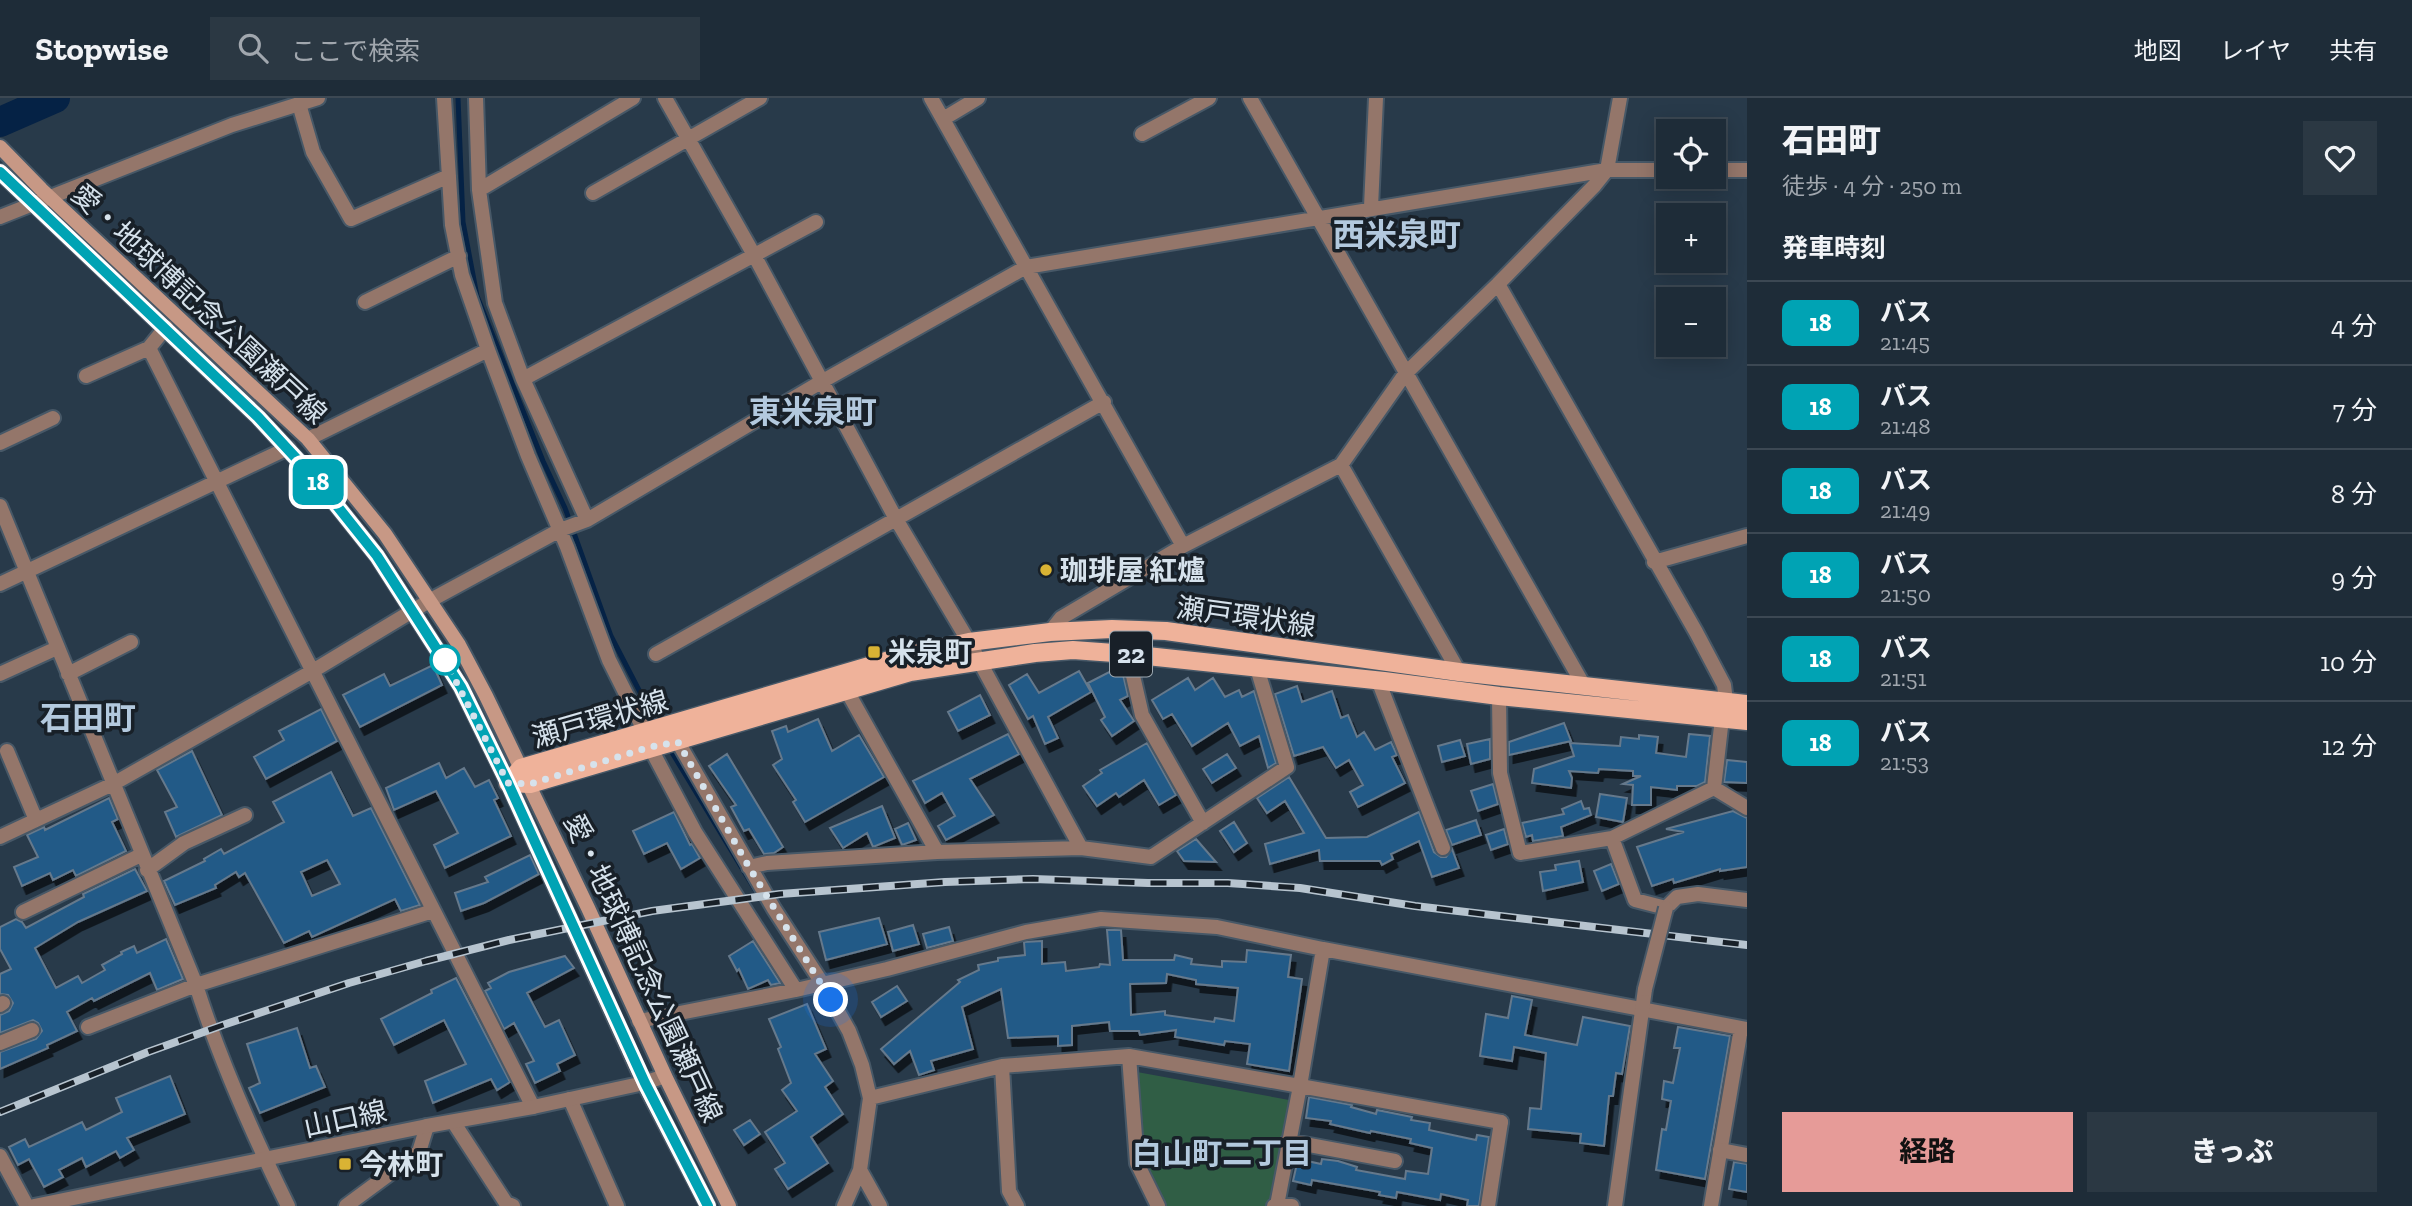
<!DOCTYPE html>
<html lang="ja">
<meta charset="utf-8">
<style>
:root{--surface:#1e2c38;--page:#2b3843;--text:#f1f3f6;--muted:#a1a7ae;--line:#3c4853;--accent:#e69b98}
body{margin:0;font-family:"Zilla Slab","Noto Sans JP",serif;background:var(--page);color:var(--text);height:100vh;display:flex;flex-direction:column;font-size:26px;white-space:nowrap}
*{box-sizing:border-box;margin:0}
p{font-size:23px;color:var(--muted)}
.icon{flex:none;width:38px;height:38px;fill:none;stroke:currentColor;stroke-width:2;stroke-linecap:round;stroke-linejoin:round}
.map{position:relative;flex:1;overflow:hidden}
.drawer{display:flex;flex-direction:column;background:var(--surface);width:665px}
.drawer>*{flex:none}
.badge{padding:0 14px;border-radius:10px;font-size:24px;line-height:46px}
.buttons{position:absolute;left:1656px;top:21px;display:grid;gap:14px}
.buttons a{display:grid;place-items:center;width:70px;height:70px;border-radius:0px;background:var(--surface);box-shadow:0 4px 18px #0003,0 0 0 2px var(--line);font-size:35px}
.you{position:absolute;width:35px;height:35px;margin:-18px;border:5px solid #fff;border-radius:50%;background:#1a73e8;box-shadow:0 0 0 10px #1a73e833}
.map>.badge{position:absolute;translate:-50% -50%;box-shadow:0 0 0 4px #fff}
h2{padding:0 35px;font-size:26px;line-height:63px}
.round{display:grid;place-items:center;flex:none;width:74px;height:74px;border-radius:0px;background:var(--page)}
.summary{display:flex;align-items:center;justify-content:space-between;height:119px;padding:0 35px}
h1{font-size:33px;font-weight:800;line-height:52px}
.action{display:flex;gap:14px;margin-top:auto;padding:14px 35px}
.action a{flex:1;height:80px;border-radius:0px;background:var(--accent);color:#111;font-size:28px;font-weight:800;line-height:80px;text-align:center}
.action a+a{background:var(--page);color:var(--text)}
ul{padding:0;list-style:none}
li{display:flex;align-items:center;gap:21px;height:84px;padding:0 35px;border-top:2px solid var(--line)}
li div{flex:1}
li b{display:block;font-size:26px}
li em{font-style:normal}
li .badge{min-width:77px;font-weight:700;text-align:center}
header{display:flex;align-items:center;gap:42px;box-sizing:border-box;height:98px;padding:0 35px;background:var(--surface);border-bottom:2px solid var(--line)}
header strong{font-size:33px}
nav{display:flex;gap:38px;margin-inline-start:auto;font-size:24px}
.search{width:490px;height:63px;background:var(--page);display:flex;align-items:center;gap:18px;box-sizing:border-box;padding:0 24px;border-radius:0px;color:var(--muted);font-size:26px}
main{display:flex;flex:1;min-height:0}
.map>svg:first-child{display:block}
.green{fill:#305e45}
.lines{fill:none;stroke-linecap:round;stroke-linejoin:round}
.stream{stroke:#052245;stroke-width:5}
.river{stroke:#052245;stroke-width:30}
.building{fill:#235a87;stroke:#65798c;stroke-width:2;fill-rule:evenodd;filter:url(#shadow)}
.minor-casing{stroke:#475867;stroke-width:18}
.tertiary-casing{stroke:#475867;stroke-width:18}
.secondary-casing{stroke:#475867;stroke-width:18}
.primary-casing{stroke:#475867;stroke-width:21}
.minor{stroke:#94766a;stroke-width:14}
.tertiary{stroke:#94766a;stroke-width:14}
.secondary{stroke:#c79885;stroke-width:14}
.primary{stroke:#efb29a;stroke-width:18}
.rail-casing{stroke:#b7c4cf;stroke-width:8}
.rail{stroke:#182028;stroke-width:5;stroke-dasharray:16;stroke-linecap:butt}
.tertiary-bridge-casing{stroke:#475867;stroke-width:18;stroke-linecap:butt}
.tertiary-bridge{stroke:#94766a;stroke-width:14}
.line-casing{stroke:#fff;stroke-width:16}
.line{stroke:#00a3b4;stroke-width:10}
.walk{stroke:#d6e2ec;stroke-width:7;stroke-dasharray:0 12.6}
.poi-dot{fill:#d9b334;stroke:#182028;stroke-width:2.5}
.stop-dot{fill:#fff;stroke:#00a3b4;stroke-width:3.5}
.labels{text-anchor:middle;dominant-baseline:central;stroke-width:7;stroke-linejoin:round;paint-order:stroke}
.shield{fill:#182028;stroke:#9da8b1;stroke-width:2}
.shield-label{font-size:26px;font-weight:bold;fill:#d6e2ec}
.street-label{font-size:28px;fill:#d6e2ec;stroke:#182028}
.poi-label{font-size:28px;font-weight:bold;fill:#d6e2ec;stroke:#182028;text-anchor:start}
.neighbourhood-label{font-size:30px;font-weight:bold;fill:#b3c9de;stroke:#182028}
.quarter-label{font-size:32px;font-weight:bold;fill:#b3c9de;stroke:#182028}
</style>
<header>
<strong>Stopwise</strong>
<div class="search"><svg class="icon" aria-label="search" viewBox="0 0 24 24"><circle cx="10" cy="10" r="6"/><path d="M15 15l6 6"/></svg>ここで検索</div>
<nav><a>地図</a><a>レイヤ</a><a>共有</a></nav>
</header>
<main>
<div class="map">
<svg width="1747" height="1108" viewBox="0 0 1747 1108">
<defs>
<filter id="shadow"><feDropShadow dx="4.5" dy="8" stdDeviation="0" flood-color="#0009"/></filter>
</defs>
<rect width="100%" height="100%" fill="#283a4a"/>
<path class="green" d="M 1137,974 L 1289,1002 L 1269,1108 L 1162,1108 L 1144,1068 Z"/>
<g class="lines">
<path class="stream" d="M 458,0 L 463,124 L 477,198 L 543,363 L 565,410 L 611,538 L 657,627
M 668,648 L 757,795"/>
<path class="river" d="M 0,24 L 55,0"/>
</g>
<path class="building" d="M 433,567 L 442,587 L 360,629 L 343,597 L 384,576 L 390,588 Z
M 1121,568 L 1128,598 L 1120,602 L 1134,623 L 1112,638 L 1101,622 L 1105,619 L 1088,585 Z
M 1079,573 L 1091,594 L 1048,619 L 1058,640 L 1045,646 L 1033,618 L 1028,621 L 1009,587 L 1027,576 L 1039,595 Z
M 1188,580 L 1195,592 L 1213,580 L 1225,599 L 1239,592 L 1242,599 L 1254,593 L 1276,665 L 1268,670 L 1259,638 L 1240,648 L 1228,625 L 1192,648 L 1172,616 L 1163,621 L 1152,602 Z
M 1297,588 L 1302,604 L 1332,593 L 1341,620 L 1348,617 L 1357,639 L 1364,634 L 1375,652 L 1391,644 L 1397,657 L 1392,659 L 1405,685 L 1358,709 L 1350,694 L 1363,687 L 1349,662 L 1336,670 L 1323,649 L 1294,658 L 1275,596 Z
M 980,597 L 990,617 L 958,633 L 948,614 Z
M 321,611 L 337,643 L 266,681 L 254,659 L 284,642 L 279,633 Z
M 818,621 L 832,653 L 859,637 L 884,679 L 805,724 L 793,704 L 796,702 L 773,667 L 782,661 L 772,633 L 786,628 L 788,634 Z
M 1564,625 L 1571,643 L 1509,657 L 1509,644 Z
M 1008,636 L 1019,656 L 970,681 L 994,717 L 946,742 L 938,728 L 955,718 L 942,695 L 925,705 L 913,683 Z
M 1689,636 L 1710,638 L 1705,684 L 1697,688 L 1677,688 L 1677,692 L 1651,689 L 1651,707 L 1632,707 L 1633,687 L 1623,686 L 1641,678 L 1633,678 L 1633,673 L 1599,671 L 1598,675 L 1569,673 L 1572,680 L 1571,690 L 1532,685 L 1534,671 L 1574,658 L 1570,645 L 1620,648 L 1621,639 L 1639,641 L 1639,637 L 1658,639 L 1656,655 L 1686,659 Z
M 1490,641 L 1490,661 L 1471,666 L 1467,646 Z
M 1460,642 L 1465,658 L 1442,664 L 1438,648 Z
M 1147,645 L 1176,697 L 1159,707 L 1144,682 L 1119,699 L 1116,695 L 1097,708 L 1083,688 L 1102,675 L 1100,672 Z
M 192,653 L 222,717 L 176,739 L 165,714 L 177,709 L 157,672 Z
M 727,656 L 783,749 L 774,755 L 764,756 L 749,731 L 744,733 L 731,709 L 736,707 L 709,668 Z
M 1227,656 L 1236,670 L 1212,685 L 1203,671 Z
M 1727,662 L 1747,664 L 1747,685 L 1724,684 Z
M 439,665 L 446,680 L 464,670 L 475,689 L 489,682 L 498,700 L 494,702 L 511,738 L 445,770 L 434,747 L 458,735 L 436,693 L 394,712 L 386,690 Z
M 331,674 L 353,718 L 371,710 L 420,807 L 401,813 L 395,801 L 312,839 L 309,833 L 284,845 L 245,775 L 239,779 L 236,774 L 215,787 L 216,790 L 175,807 L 164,783 L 205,763 L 204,761 L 221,751 L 224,756 L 284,724 L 273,704 ZM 327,762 L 340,786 L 312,798 L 301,774 Z
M 1289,679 L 1326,740 L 1367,739 L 1419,714 L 1434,754 L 1441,759 L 1446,759 L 1452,751 L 1459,770 L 1432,779 L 1419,743 L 1391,756 L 1393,761 L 1382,767 L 1380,763 L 1320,763 L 1319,752 L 1270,766 L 1265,746 L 1304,735 L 1285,703 L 1267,715 L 1257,700 Z
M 1493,686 L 1498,706 L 1478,713 L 1471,693 Z
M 1600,696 L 1627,700 L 1623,724 L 1596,719 Z
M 109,700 L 118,721 L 112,724 L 126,753 L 76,778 L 73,772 L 53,782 L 50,775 L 22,788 L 14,769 L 38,759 L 27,737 L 44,729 L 45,732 Z
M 1581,703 L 1584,711 L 1589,710 L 1591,717 L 1561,729 L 1563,738 L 1533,743 L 1532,737 L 1526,739 L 1522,725 L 1564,716 L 1562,711 Z
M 882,708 L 895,740 L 873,749 L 867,735 L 843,750 L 830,730 Z
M 1733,713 L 1747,720 L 1747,769 L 1720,773 L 1720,771 L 1674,785 L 1673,781 L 1652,788 L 1637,749 L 1684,734 L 1666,731 Z
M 674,714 L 690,747 L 692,746 L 700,760 L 681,771 L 667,745 L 644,756 L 633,733 Z
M 1476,722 L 1481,737 L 1452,747 L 1446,732 Z
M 1234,724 L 1247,745 L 1234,754 L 1220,733 Z
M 908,725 L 916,742 L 902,747 L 895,731 Z
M 1504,731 L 1508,746 L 1491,752 L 1486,737 Z
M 1196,741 L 1216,764 L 1184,763 L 1177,753 Z
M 530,757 L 539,776 L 484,805 L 461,813 L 455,795 L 488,784 L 485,779 Z
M 1579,763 L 1583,784 L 1543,793 L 1540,774 L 1556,772 L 1555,767 Z
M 1611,766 L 1619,786 L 1602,793 L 1594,773 Z
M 135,771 L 147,793 L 78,824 L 35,850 L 56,890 L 78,878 L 82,885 L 105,872 L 102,867 L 122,856 L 121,854 L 134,848 L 137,855 L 166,841 L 183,881 L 157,892 L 150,875 L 94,903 L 92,900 L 67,914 L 77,933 L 47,947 L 48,950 L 0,971 L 0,954 L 36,941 L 42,933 L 38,925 L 33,922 L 0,935 L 0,917 L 9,913 L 13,905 L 8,897 L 0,896 L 0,876 L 11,871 L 0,851 L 0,829 L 16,821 L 22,824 L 26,830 L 84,799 L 83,796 Z
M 879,820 L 887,846 L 826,862 L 819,834 Z
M 913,827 L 919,846 L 893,853 L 888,834 Z
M 949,829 L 953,843 L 927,850 L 923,836 Z
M 1107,832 L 1121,832 L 1123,862 L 1174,862 L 1175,857 L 1192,861 L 1191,866 L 1222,869 L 1222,863 L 1246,864 L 1247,852 L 1291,857 L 1288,879 L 1302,881 L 1289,973 L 1247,966 L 1250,946 L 1225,943 L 1224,947 L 1175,939 L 1176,932 L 1140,937 L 1139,933 L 1110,933 L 1109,924 L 1072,928 L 1072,947 L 1058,948 L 1058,938 L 1008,940 L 1001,891 L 962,909 L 973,951 L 931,963 L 934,972 L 919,977 L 910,953 L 894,966 L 881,951 L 960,884 L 958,882 L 979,872 L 978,867 L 998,863 L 998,860 L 1025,857 L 1024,844 L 1042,843 L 1042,866 L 1065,864 L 1066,873 L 1099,869 L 1100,866 L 1110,867 ZM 1167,876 L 1196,882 L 1196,886 L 1238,890 L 1234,923 L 1215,920 L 1214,924 L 1165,917 L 1165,913 L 1131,917 L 1130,886 L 1166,885 Z
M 753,843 L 780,885 L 771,887 L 768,882 L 748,891 L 739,871 L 737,873 L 729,858 Z
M 565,858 L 574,870 L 527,895 L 545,929 L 559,922 L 575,957 L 557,966 L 560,973 L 535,985 L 526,966 L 534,963 L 514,925 L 504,931 L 485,893 L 491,890 L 488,885 L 509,874 Z
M 456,880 L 510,984 L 497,992 L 491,981 L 433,1005 L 425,983 L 466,966 L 444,922 L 394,947 L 381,921 L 432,895 L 431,892 Z
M 897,888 L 907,903 L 881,919 L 872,904 Z
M 1512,898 L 1532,902 L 1525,937 L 1577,947 L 1583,919 L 1630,928 L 1622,976 L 1616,975 L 1613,998 L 1609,998 L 1604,1048 L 1580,1045 L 1581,1036 L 1528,1031 L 1530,1010 L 1541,1011 L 1546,955 L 1514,949 L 1512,963 L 1480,958 L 1486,916 L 1508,920 Z
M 807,906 L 826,951 L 815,956 L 833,983 L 825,989 L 843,1016 L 811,1039 L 828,1065 L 788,1091 L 775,1071 L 785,1065 L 765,1034 L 797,1013 L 782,992 L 791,985 L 778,951 L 781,949 L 769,921 Z
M 1678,929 L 1730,938 L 1705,1081 L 1656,1072 L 1662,1031 L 1666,1032 L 1671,1003 L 1662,1001 L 1664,983 L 1673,985 L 1680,950 L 1674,950 Z
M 297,930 L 310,970 L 316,968 L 325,989 L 260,1015 L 249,990 L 260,985 L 247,946 Z
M 170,978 L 185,1016 L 127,1040 L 134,1052 L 120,1060 L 116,1053 L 86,1069 L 82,1060 L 59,1072 L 63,1079 L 44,1089 L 29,1061 L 18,1067 L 9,1049 L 25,1041 L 29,1049 L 82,1024 L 86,1032 L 122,1014 L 116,1000 Z
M 1309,999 L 1352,1007 L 1351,1009 L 1376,1016 L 1377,1012 L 1412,1019 L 1411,1022 L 1430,1025 L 1429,1032 L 1476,1042 L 1477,1037 L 1489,1039 L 1479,1108 L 1467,1108 L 1468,1102 L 1441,1096 L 1440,1102 L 1397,1094 L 1396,1100 L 1379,1097 L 1380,1094 L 1312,1082 L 1311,1087 L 1293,1083 L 1298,1061 L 1321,1066 L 1322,1061 L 1338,1063 L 1357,1069 L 1356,1072 L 1405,1081 L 1406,1073 L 1428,1076 L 1432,1050 L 1410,1045 L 1411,1041 L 1371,1033 L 1370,1035 L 1330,1026 L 1331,1023 L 1306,1020 Z
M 750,1022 L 760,1036 L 744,1047 L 734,1032 Z
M 1734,1064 L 1747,1066 L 1747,1094 L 1729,1091 Z"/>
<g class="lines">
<defs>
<path id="minor" d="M 444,0 L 452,127 L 462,177 L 488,252 L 528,358 L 567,449 L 597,530 L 609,562 L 645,634
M 476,0 L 479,92 L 495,205 L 523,281 L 587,422
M 665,0 L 754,157 L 896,421 L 969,544 L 1081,750 L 1151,759 L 1287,669 L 1257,570
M 931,0 L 1183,448
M 1250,0 L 1584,588
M 299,6 L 313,54 L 351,121 L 449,78
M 943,21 L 978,0
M 1142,36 L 1209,0
M 1713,72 L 1747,72
M 479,92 L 633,0
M 593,95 L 760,0
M 1371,109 L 1376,0
M 1498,186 L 1696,534 L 1724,587 L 1726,603
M 365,204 L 459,158
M 166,229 L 149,250 L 533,1009
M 86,278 L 149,250
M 523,281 L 816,124
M 308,341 L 488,252
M 0,345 L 53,320
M 1341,367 L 1459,574
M 0,408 L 196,887 C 220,963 253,1037 288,1108
M 1654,464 L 1747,438
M 0,486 L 288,350
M 1050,534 L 1061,520 L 1183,448 L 1341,367 L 1405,276 L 1498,186 L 1595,87 L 1607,72 L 1620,0
M 656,556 L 1104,304
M 1128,556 L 1142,617 L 1203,725
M 0,576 L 57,550
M 68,576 L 131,544
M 1378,582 L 1443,750
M 847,593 L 937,754
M 1499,598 L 1500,675 L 1520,755 L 1612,740
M 678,644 L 774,811 L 822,885 L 849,933 L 862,967 L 870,1000
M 650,649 L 695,734 L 796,892 L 887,871 L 1026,834 L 1101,821 L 1217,829 L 1323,851
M 7,653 L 36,722
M 1714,690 L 1722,620
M 0,739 L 113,686 L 311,574 L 429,503 L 560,432 L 587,422 L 821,284 L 1026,169 L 1607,72 L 1668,72
M 749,769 L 767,765 L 937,754 L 1081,750
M 147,772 L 184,745 L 245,717
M 1666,810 L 1635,802 L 1612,740 L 1714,690 L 1747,710
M 23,814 L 141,757
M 0,907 L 3,905
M 639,923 L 796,892
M 88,929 L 196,887 L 433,813
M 0,945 L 32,932
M 1129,958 L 1137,1065 L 1158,1108
M 1002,968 L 1129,958 L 1300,988 L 1323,851 L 1747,931
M 570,1001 L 617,1108
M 454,1025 L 506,1105 L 513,1108
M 1288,1043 L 1395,1063
M 0,1058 L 27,1108
M 1277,1107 L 1300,988 L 1501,1024
M 346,1108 L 419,1054 L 427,1028
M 844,1108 L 860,1072
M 880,1108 L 860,1072 L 870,1000 L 1002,968 L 1009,1093 L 1017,1108
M 1274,1108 L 1292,1108
M 1711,1108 L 1741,930"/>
<path id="tertiary" d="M 0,119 L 232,27 L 318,0
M 1666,810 L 1677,799 L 1698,796 L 1747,802
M 1720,1052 L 1747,1057
M 34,1108 L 427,1028 L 533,1009 L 644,985 L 665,978
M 1488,1108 L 1501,1024
M 1615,1108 L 1645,891"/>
<path id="secondary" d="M 0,49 L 41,91 L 308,341 L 385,436 L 459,547 L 486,598 L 588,810 L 665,978 L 729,1108
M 0,74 L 258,319 L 318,384 L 377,458 L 461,589 L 508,685 L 644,985 L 708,1108"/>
<path id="primary" d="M 508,685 L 521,670 L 900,559 L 969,544 L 1050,534 L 1112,531 L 1166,533 L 1459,574 L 1747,606
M 508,685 L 530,686 L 910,574 L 1035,555 L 1073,552 L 1128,556 L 1384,583 L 1499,598 L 1747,623"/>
</defs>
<use href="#minor" class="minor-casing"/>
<use href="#tertiary" class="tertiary-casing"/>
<use href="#secondary" class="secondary-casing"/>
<use href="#primary" class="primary-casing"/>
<use href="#minor" class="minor"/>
<use href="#tertiary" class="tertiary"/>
<use href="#secondary" class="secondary"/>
<use href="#primary" class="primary"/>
<defs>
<path id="rail" d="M 0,1014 L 148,954 L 223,927 L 349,885 L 426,863 L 509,842 L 652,813 L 780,796 L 945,784 L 1033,781 L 1148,785 L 1228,785 L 1300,790 L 1415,808 L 1747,847"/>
</defs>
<use href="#rail" class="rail-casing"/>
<use href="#rail" class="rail"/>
<defs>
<path id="tertiary-bridge" d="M 1645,891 L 1666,810"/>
</defs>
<use href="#tertiary-bridge" class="tertiary-bridge-casing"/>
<use href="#tertiary-bridge" class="tertiary-bridge"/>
</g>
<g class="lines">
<defs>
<path id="line" d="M 0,74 L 258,319 L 318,384 L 377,458 L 461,589 L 508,685 L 645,985 L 708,1108"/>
</defs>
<use href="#line" class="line-casing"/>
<use href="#line" class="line"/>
<path class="walk" d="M 445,562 L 508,685 L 530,686 L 650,649 L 678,644 L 749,769 L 831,902"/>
</g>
<g class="poi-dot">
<circle cx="1046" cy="472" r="7"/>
<rect x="867" y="547" width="14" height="14" rx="3.5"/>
<rect x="338" y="1059" width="14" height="14" rx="3.5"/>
</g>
<circle class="stop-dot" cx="445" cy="562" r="14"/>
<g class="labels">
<rect class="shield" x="1110" y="533.5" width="42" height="45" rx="5"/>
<g class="shield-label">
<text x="1131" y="556">22</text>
</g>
<g class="street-label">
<text transform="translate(199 206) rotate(43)">愛・地球博記念公園瀬戸線</text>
<text transform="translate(1246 519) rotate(8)">瀬戸環状線</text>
<text transform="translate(600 621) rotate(-16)">瀬戸環状線</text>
<text transform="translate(643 870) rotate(65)">愛・地球博記念公園瀬戸線</text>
<text transform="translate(345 1021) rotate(-12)">山口線</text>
</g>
<g class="poi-label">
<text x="1060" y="472">珈琲屋 紅爐</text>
<text x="888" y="554">米泉町</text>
<text x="359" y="1066">今林町</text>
</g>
<g class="neighbourhood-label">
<text x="1222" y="1056">白山町二丁目</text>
</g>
<g class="quarter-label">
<text x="1397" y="137">西米泉町</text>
<text x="813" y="314">東米泉町</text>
<text x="88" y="620">石田町</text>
</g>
</g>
</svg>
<div class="buttons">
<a><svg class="icon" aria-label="locate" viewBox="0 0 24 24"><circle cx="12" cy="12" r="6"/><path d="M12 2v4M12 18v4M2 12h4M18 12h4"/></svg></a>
<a>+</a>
<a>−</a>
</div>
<div class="you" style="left:831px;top:902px"></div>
<b class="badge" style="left:318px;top:384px;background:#00a3b4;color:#fff">18</b>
</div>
<section class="drawer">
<div class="summary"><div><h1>石田町</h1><p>徒歩 · 4 分 · 250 m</p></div><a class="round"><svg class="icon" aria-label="heart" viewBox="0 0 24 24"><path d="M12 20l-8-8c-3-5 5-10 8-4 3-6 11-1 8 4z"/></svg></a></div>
<h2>発車時刻</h2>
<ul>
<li><span class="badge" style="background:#00a3b4;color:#fff">18</span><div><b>バス</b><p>21:45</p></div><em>4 分</em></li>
<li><span class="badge" style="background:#00a3b4;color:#fff">18</span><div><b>バス</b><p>21:48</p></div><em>7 分</em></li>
<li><span class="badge" style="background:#00a3b4;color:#fff">18</span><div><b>バス</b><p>21:49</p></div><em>8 分</em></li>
<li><span class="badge" style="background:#00a3b4;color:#fff">18</span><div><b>バス</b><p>21:50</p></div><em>9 分</em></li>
<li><span class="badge" style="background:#00a3b4;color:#fff">18</span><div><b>バス</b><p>21:51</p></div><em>10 分</em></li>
<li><span class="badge" style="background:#00a3b4;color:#fff">18</span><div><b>バス</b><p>21:53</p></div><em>12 分</em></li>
</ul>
<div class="action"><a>経路</a><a>きっぷ</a></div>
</section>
</main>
